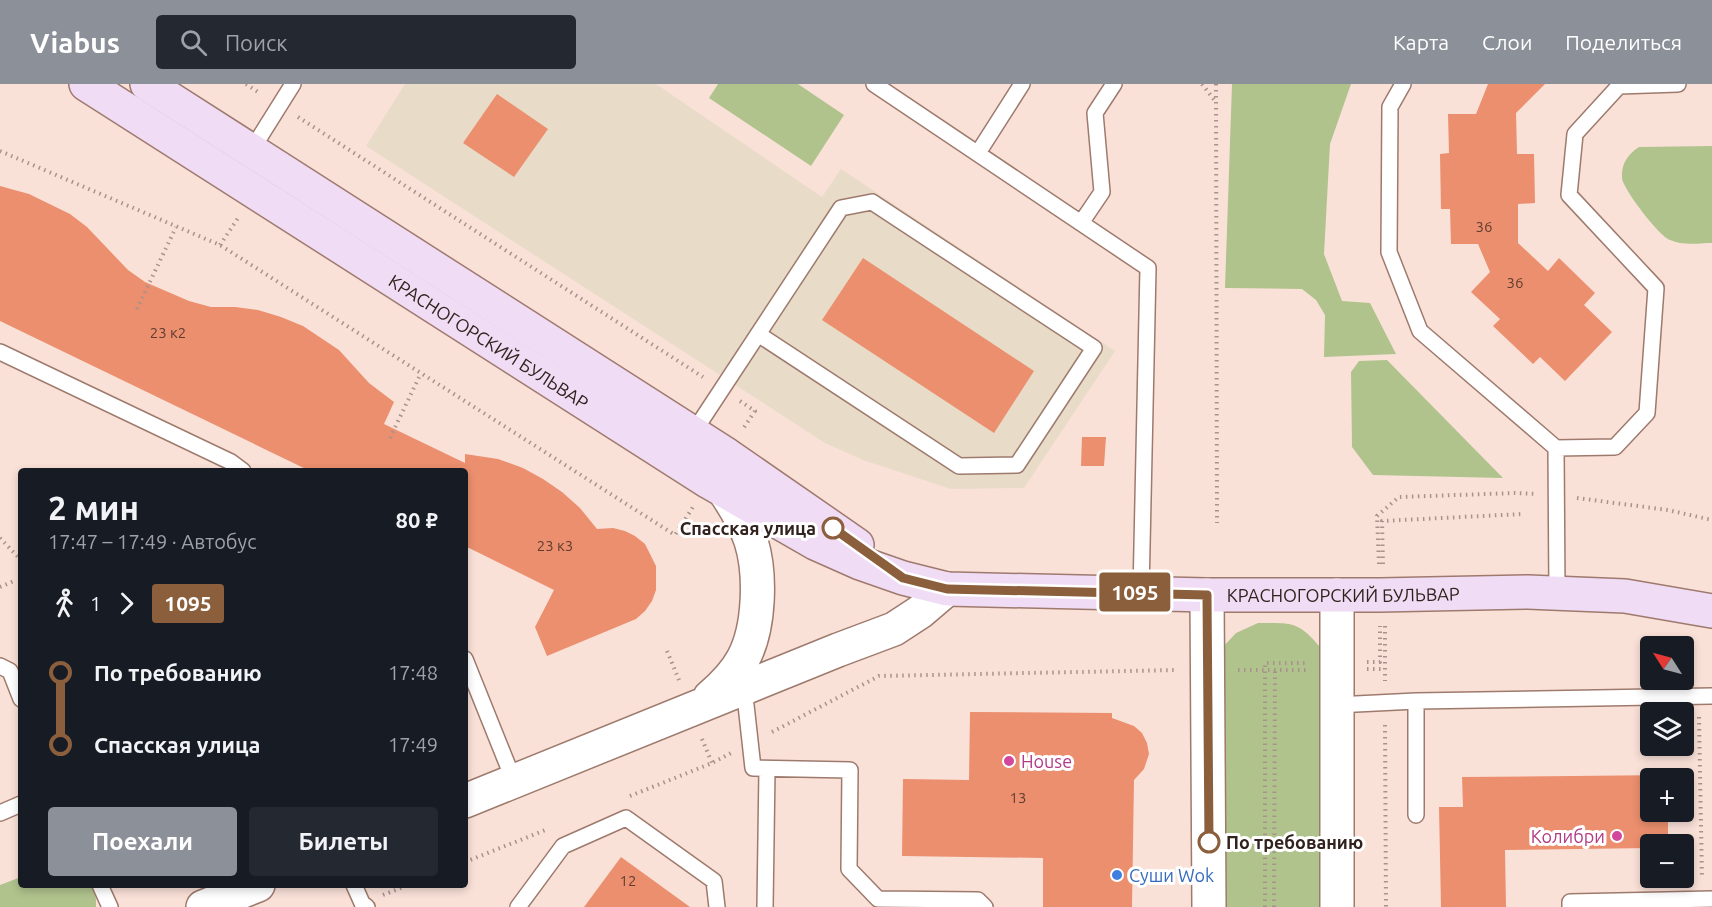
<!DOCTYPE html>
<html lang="ru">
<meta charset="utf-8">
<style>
:root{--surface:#171b24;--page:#242831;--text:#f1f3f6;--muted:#9ea1a6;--accent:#8c9099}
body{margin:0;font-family:Ubuntu,sans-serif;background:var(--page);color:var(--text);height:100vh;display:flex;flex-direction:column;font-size:22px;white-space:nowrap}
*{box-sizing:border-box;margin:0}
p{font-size:20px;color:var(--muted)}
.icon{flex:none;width:33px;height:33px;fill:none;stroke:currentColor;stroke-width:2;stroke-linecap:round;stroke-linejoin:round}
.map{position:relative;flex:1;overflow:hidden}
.sheet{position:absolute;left:18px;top:384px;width:450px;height:420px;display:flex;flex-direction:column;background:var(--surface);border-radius:6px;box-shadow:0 3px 9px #0003}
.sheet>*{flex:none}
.badge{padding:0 12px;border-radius:4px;font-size:21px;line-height:39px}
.needle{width:39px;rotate:306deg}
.tools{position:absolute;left:1640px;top:552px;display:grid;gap:12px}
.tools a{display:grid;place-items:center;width:54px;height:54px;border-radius:6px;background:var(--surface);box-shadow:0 3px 9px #0003;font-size:30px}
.map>.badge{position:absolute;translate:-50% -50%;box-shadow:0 0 0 3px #fff}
.legs{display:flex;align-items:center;gap:9px;height:66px;padding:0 30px;font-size:20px}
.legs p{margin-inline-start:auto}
.head{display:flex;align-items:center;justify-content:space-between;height:102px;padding:0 30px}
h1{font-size:33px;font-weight:600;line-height:45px}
.cta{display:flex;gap:12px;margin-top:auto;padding:12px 30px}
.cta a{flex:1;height:69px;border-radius:6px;background:var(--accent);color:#fff;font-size:24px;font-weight:600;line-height:69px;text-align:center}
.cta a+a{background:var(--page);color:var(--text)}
ul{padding:0 30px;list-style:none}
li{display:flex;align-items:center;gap:21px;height:72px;font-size:22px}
li i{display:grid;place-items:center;width:9px;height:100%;margin:0 8px;background:currentColor}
li i::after{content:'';width:15px;height:15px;margin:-8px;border:4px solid;border-radius:50%;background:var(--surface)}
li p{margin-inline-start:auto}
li:first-child i{background:linear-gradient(#0000 50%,currentColor 0)}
li:last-child i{background:linear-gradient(currentColor 50%,#0000 0)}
header{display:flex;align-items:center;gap:36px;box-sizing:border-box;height:84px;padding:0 30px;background:var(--accent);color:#fff}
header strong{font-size:28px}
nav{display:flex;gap:33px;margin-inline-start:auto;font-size:21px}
.search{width:420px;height:54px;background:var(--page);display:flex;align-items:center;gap:15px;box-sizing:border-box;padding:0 21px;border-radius:6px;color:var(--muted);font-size:22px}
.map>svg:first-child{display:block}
.industrial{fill:#e8dbc8}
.green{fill:#b0c38d}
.building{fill:#eb8f6e}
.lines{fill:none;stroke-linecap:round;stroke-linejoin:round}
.service-casing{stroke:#9e7a6d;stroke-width:18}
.tertiary-casing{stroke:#9e7a6d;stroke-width:36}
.secondary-casing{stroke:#9e7a6d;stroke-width:36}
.path{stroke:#a8938c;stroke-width:4;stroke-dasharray:1.5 4.5;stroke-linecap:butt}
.service{stroke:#fff;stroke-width:15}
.tertiary{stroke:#fff;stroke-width:33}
.secondary{stroke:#f1dcf5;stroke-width:33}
.line-1-casing{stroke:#fff;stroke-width:14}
.line-1{stroke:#8b5e3c;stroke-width:9}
.stop-1-dot{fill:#fff;stroke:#8b5e3c;stroke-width:3}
.hotel-dot{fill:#d1479c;stroke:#fff;stroke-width:2}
.shop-dot{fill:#3f7fe0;stroke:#fff;stroke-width:2}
.labels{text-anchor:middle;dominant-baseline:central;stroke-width:6;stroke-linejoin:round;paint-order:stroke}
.number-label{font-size:15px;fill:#603d31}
.street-label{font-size:18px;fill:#31221d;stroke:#fff}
.stop-label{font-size:18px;font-weight:bold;fill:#31221d;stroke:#fff;text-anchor:end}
.hotel-label{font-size:18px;fill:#b23c85;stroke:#fff;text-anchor:start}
.shop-label{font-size:18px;fill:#366cbe;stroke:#fff;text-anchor:start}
</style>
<header>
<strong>Viabus</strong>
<div class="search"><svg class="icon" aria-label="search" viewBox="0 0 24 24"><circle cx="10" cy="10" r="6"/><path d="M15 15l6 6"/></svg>Поиск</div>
<nav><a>Карта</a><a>Слои</a><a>Поделиться</a></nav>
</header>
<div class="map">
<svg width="1712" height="823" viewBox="0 0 1712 823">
<rect width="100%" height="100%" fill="#fae1d8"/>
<path class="industrial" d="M 405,0 L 656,0 L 822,113 L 841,85 L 1115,267 L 1024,404 L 951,405 L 863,376 L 825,359 L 366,62 Z"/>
<path class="green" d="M 718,0 L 798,0 L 844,31 L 811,82 L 709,14 Z
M 1232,0 L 1351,0 L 1330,60 L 1324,170 L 1342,217 L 1370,219 L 1396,270 L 1324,273 L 1325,231 L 1316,216 L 1302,205 L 1225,204 Z
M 1712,62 L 1712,159 C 1698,159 1683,162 1670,156 C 1659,152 1623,105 1622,94 C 1621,80 1628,70 1639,63 Z
M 1387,276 L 1503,394 L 1373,391 L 1352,363 L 1351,288 L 1359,277 Z
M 1258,539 C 1289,539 1298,536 1319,562 L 1321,823 L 1222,823 L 1221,565 L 1236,549 Z
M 21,793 L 21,801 L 25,801 L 27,804 L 35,801 L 92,801 L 96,815 L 96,823 L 0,823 L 0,801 Z"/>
<path class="building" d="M 1488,0 L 1545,0 L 1516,29 L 1517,70 L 1534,70 L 1535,119 L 1518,120 L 1518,159 L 1548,187 L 1559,174 L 1595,209 L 1584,221 L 1612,248 L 1565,297 L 1540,273 L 1533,280 L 1493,242 L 1500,235 L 1471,208 L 1490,188 L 1478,160 L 1451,160 L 1450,125 L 1441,125 L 1440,70 L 1449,69 L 1448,30 L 1476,30 Z
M 497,10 L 548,45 L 514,93 L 463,59 Z
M 0,102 L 29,110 L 70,130 L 87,143 L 128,186 L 145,198 L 189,217 L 211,223 L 235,223 L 258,226 L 281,233 L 303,242 L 339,266 L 369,299 L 394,318 L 384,340 L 465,379 L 465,370 L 498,375 L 523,384 L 543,395 L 562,408 L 580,424 L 597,445 L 613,444 L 625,447 L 635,452 L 645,460 L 656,482 L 656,506 L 652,517 L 645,527 L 636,535 L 547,572 L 535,543 L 554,506 L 465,462 L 465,387 L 310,387 L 0,237 Z
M 863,174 L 1034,287 L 994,349 L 822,236 Z
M 1082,353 L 1106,353 L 1104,382 L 1081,382 Z
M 970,628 L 1112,629 L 1112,634 L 1134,642 L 1142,649 L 1147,659 L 1149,670 L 1144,685 L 1134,696 L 1132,823 L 1043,823 L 1043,774 L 902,772 L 903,695 L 969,696 Z
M 1668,691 L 1668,694 L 1650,694 L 1650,728 L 1668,728 L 1668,760 L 1650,760 L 1650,764 L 1505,766 L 1506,823 L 1441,823 L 1439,723 L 1463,723 L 1462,693 Z
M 621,773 L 690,823 L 584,823 Z"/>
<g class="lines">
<defs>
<path id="service" d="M 874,0 L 1148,184 L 1141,508
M 1403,0 L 1390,23 L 1389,168 L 1420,247 L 1556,364
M 251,67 L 293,0
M 978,69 L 1022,0
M 1081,139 L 1102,108 L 1095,29 L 1114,0
M 0,268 L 231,378 L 243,387
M 693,349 L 841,124 L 872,118 L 1094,264 L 1017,381 L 959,382 L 758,250
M 1557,509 L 1556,364 L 1615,363 L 1647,329 L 1656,204 L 1569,111 L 1575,50 L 1619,2 L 1678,0
M 465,575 L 514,697
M 0,582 L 10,587 L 21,615
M 744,603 L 753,684 L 850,686 L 849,785 L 878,815 L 978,816 L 985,823
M 1336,621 L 1416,617
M 0,729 L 21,720
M 1416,731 L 1416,617 L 1712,612
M 100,801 L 110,823
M 354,801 L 362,819 L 367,823
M 518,823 L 563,762 L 626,734 L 714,797 L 717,823
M 765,823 L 767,685
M 1570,823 L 1570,818 L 1712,815"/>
<path id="tertiary" d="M 1207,511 L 1209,823
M 710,613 C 723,602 735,590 743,575 C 760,544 761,489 751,457 C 745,439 735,423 725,408
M 465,717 L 838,566 L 894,545 L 920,528 L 947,505
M 203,823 L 258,801
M 1337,823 L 1337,511"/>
<g id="secondary">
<path id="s1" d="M 86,0 L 709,398 L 815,459 L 860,479 L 903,494 L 947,505 L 1207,511 L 1380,511 L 1528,508 L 1625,512 L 1712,527"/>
<path d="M 147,0 L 727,371 L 857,461"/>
</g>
</defs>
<use href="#service" class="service-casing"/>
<use href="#tertiary" class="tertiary-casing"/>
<use href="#secondary" class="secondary-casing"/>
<path class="path" d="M 246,0 L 261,10
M 1202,0 L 1215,17
M 1216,0 L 1217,439
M 298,33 L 703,293
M 0,67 L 220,161 L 675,451 L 693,423
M 220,161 L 238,134
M 137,225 L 176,143
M 740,317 L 755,327 L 743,345
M 390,354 L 421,289
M 1577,414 L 1668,426 L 1712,436
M 0,454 L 21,476
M 1379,480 L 1377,432 L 1399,413 L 1515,409 L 1536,410
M 1383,480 L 1382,437 L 1522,430
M 0,503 L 14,497
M 1385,542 L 1385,597
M 667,567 L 679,596
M 1367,578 L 1380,578 L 1380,542
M 1367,585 L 1385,585
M 1238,586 L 1306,586
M 1699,633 L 1702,794
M 1385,641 L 1386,823
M 772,648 L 879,592 L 1177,586
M 702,655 L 712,679
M 630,712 L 712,679 L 731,669
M 465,778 L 548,745
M 383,811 L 408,801
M 1265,823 L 1265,579 L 1305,579
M 1274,823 L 1275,586"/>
<use href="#service" class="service"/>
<use href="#tertiary" class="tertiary"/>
<use href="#secondary" class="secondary"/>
</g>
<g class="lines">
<defs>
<path id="line-1" d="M 833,444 L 903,494 L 947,505 L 1207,511 L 1209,758"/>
</defs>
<use href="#line-1" class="line-1-casing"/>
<use href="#line-1" class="line-1"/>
</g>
<g class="stop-1-dot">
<circle cx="833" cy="444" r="10"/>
<circle cx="1209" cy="758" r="10"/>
</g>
<g class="hotel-dot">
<circle cx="1009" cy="677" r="6"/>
<circle cx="1617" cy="752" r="6"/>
</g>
<circle class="shop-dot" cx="1117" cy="791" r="6"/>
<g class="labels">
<g class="number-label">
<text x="1484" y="142">36</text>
<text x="1515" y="198">36</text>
<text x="168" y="248">23 к2</text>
<text x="555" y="461">23 к3</text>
<text x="1018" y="713">13</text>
<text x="628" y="796">12</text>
</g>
<g class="street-label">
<text stroke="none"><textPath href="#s1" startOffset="478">КРАСНОГОРСКИЙ БУЛЬВАР</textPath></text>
<text stroke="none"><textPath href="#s1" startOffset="1398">КРАСНОГОРСКИЙ БУЛЬВАР</textPath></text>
</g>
<g class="stop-label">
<text x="816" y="444">Спасская улица</text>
<text x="1226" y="758" text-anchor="start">По требованию</text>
</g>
<g class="hotel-label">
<text x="1021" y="677">House</text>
<text x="1605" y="752" text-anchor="end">Колибри</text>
</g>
<g class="shop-label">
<text x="1129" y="791">Суши Wok</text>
</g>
</g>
</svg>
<div class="tools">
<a><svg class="needle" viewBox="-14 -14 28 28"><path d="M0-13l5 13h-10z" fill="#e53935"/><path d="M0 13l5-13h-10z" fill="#9ea1a6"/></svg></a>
<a><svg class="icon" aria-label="layers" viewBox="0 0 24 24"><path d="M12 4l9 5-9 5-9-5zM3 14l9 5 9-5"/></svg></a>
<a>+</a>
<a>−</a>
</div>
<b class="badge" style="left:1135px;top:508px;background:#8b5e3c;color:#fff">1095</b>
<section class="sheet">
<div class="head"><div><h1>2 мин</h1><p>17:47 – 17:49 · Автобус</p></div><b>80 ₽</b></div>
<div class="legs"><svg class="icon" aria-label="walk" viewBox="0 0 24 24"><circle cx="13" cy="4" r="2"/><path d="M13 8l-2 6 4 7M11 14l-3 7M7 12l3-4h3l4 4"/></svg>1<svg class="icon" aria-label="forward" viewBox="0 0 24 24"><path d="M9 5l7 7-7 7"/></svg><b class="badge" style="background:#8b5e3c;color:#fff">1095</b></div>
<ul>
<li><i style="color:#8b5e3c"></i><b>По требованию</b><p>17:48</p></li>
<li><i style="color:#8b5e3c"></i><b>Спасская улица</b><p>17:49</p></li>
</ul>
<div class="cta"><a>Поехали</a><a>Билеты</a></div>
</section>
</div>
